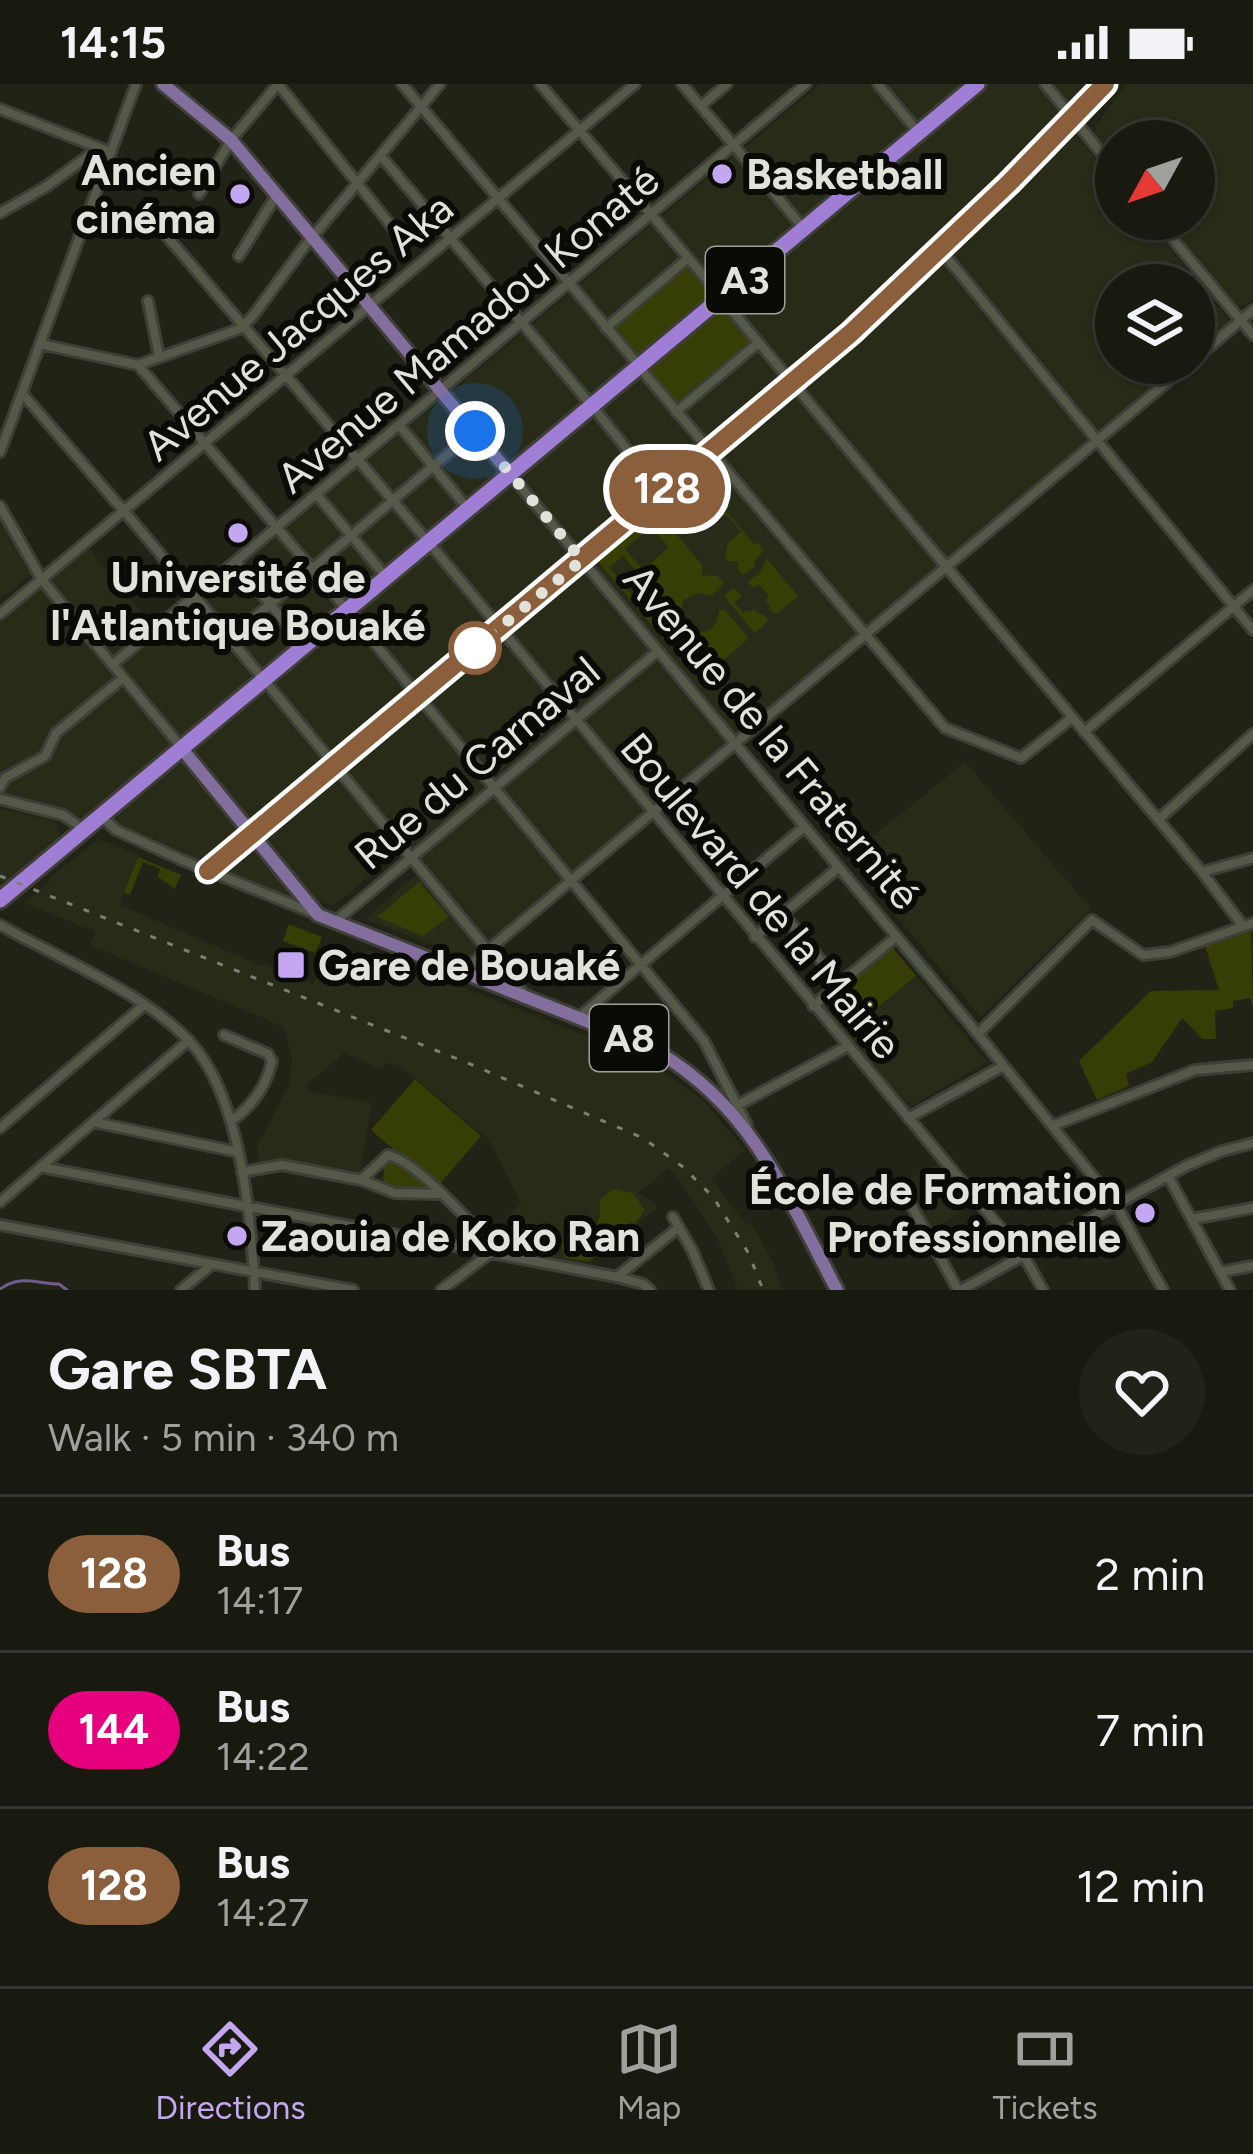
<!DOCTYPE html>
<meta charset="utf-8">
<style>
:root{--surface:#181a10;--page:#212319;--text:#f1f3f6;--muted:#9fa19f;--line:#363830;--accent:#c4a7f1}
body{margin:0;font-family:Figtree,sans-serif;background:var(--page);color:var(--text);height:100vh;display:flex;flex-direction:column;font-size:45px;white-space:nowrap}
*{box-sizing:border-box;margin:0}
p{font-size:39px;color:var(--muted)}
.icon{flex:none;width:66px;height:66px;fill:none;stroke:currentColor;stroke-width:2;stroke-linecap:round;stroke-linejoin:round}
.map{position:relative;height:1206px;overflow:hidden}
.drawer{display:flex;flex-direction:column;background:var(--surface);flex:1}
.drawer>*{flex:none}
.badge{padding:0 24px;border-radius:39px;font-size:42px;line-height:78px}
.needle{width:78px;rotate:230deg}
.fabs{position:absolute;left:1095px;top:36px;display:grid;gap:24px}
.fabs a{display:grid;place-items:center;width:120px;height:120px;border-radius:50%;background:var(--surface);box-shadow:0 3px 9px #0004,0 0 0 3px var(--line);font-size:60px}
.you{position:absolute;width:60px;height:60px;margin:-30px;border:9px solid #fff;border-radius:50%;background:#1a73e8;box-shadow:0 0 0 18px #1a73e833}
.map>.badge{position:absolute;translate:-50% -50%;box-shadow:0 0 0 6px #fff}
.round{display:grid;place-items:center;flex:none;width:126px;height:126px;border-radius:63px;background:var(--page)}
.headline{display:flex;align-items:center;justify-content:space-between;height:204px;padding:0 48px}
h1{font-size:57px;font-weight:700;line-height:90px}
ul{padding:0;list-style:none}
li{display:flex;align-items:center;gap:36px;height:156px;padding:0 48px;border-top:3px solid var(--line)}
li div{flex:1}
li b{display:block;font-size:45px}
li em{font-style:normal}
li .badge{min-width:132px;font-weight:700;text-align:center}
.status{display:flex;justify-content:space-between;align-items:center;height:84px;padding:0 60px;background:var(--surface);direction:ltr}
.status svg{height:33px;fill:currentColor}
.menu{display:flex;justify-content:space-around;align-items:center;height:168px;border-top:3px solid var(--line);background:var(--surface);font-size:33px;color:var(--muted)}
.menu a{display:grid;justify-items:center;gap:6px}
.menu .selected{color:var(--accent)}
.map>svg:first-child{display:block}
.built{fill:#272b18}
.green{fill:#363e06;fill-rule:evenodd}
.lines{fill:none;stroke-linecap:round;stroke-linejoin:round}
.stream{stroke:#705d8e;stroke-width:3}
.minor-casing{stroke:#3e4037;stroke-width:14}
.major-casing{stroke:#3e4037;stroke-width:18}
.highway-casing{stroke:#3e4037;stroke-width:21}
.minor{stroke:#55594a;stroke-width:8}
.major{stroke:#836f9e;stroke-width:12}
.highway{stroke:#a17ed6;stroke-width:15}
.rail{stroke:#7c7f74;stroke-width:3;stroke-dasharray:6 12;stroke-linecap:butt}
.line-casing{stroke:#fff;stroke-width:27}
.line{stroke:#8b5e3c;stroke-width:18}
.walk{stroke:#e1e3da;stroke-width:12;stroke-dasharray:0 21.6}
.poi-dot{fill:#c4a7f1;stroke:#0a0b06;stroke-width:4.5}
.stop-dot{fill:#fff;stroke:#8b5e3c;stroke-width:6}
.labels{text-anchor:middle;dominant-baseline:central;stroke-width:12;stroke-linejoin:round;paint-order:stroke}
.shield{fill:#0a0b06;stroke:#a0a29a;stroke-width:3}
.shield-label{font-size:39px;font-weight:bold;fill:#e1e3da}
.poi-label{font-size:42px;font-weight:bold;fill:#e1e3da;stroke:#0a0b06;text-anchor:start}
.street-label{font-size:42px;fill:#e1e3da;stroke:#0a0b06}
</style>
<div class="status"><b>14:15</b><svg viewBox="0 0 49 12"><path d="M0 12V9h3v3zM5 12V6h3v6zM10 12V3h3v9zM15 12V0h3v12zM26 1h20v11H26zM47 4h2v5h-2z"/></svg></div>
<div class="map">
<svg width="1253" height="1206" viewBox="0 0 1253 1206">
<rect width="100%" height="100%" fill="#202316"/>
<path class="built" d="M 820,0 L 1102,0 L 1065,38 L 1116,100 L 1116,135 L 1145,135 L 1231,239 L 1194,270 L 1194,201 L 1116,201 L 1116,279 L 1183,279 L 736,651 L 449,310 Z
M 1127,0 L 1253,0 L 1253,215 L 1246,221 L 1237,221 L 1165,135 L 1194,135 L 1194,57 L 1116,57 L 1116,77 L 1094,51 L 1096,41 Z
M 440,317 L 503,393 L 265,591 L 202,515 Z
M 510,401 L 726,660 L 469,875 L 365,835 L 424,783 L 272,600 Z
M 0,436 L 31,491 L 0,515 Z
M 88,464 L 159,550 L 193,523 L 398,768 L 333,822 L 312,815 L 180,657 L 87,733 L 0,712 L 0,537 Z
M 183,677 L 291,806 L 285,811 L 116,744 L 118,731 Z
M 965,678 L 1091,825 L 981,933 L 847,773 Z
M 0,724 L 49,736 L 57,741 L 60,749 L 57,756 L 0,805 Z
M 99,755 L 139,771 L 120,821 L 262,882 L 264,880 L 313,900 L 321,883 L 332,887 L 368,866 L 632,970 L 656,982 L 704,1017 L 745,1066 L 711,1094 L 746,1141 L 751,1139 L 773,1178 L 782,1206 L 738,1206 L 719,1158 L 685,1104 L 669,1084 L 638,1109 L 652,1117 L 657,1124 L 587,1181 L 511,1168 L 526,1155 L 506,1133 L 521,1119 L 488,1055 L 399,981 L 397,983 L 386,979 L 383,986 L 344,969 L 310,998 L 306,1007 L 372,1019 L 360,1089 L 283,1075 L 259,1081 L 257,1063 L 289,1000 L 292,976 L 284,943 L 90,861 L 95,848 L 25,819 L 49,798 L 48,795 Z
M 891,862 L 987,978 L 910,1023 L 820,919 Z
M 939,1079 L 974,1121 L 932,1145 L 905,1097 Z"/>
<path class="green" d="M 685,181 L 713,214 L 640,276 L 612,243 Z
M 723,223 L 751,256 L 675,319 L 647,286 Z
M 716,408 L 718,410 L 715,414 L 754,460 L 757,458 L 764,466 L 755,477 L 755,482 L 743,491 L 737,484 L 739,480 L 736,477 L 728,477 L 725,473 L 728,459 L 741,448 L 728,432 L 705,429 L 702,426 L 686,439 L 681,434 L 688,429 L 691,431 L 712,413 L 710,410 Z
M 654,423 L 702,481 L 702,491 L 718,492 L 724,500 L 712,512 L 697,509 L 684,516 L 681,526 L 683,539 L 677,544 L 670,536 L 674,531 L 623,472 L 609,483 L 659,544 L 663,541 L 670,549 L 666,553 L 663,549 L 660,551 L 595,474 L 608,463 L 611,466 L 621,458 L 619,454 ZM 651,443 L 669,463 L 643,486 L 625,465 Z
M 767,475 L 798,512 L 777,530 L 769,526 L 771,523 L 766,518 L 769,512 L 759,500 L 753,504 L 748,498 L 760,488 Z
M 733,504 L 742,512 L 734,518 L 743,528 L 754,526 L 768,534 L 767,538 L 755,549 L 724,512 Z
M 719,526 L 725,526 L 749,554 L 712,586 L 707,580 L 711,575 L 694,555 L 689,558 L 684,552 L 689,546 C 706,552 718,545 719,526 Z
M 138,773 L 181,791 L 175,805 L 158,793 L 160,785 L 143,778 L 130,811 L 124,809 Z
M 419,798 L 449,833 L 423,852 L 377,833 Z
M 289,840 L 322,853 L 315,869 L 283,857 Z
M 1251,843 L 1253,924 L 1250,914 L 1233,917 L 1233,924 L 1215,927 L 1216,955 L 1202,955 L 1182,934 L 1152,978 L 1126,990 L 1129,1002 L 1097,1016 L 1079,977 L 1151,907 L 1219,906 L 1205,862 Z
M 891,862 L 916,892 L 863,935 L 838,905 Z
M 415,995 L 481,1052 L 437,1103 L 371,1046 Z
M 389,1076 C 408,1083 426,1090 433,1110 L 401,1108 L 383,1101 L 384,1082 Z
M 614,1105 L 633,1109 L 645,1126 L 635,1139 L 589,1177 L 564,1174 L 562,1160 L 578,1150 L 581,1154 L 595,1146 L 600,1131 L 600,1115 Z"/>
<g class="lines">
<path class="stream" d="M 0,1205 C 21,1190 36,1200 59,1200 L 67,1206"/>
<defs>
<path id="minor" d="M 278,0 L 393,144
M 402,0 L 635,277
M 540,0 L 718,209
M 682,0 L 800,140
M 878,0 L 915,44
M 1045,0 L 1116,87
M 701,22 L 727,0
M 0,25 L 110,68
M 381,72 L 587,316
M 199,110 L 231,56 L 278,0
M 0,129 L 47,102 L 99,64
M 147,129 L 424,453
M 1156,135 L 1253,251
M 939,164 L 1253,546
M 239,172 L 276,112
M 723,216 L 1202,788 L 1243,842
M 148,217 L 159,272
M 606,244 L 687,175
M 40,260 L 138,281 L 239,245 L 252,233 L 304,163 L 440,0
M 1194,276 L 1253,226
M 138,281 L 348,527 L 704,957 L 747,1041
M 640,284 L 945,644 L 1021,674 L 1072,634
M 22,309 L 147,454 L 259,590
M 593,323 L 662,409
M 676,328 L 758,259
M 400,342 L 464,420
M 0,368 L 136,0
M 510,390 L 978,950 L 1116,1121 L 1163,1206
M 317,411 L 382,488
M 0,422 L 42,496 L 182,664
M 430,460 L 1024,1172 L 1043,1206
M 236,479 L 300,556
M 0,530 L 635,0
M 229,555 L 475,347
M 112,581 L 806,0
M 264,596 L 525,911
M 1084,648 L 1253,506
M 0,703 L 5,694 L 45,672 L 56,649 L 123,594
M 0,715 L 63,731 L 78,741
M 102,733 L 116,746 L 182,776 L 311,828
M 1158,736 L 1253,650
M 208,787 L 851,249 L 1008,100 L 1105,0
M 1202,788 L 1253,774
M 783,830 L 840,900
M 337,836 L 658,567
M 0,841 C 58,874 145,909 190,958 C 241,1012 251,1134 255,1206
M 755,853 L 838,784
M 463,887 L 1190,279
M 813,922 L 896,853
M 579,933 L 804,743
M 978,950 L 1092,836 L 1143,871 L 1170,868 L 1253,839
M 224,951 L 268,970 L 272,977 C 266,1003 253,1022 231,1037
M 738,1021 L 848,962
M 908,1034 L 1003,982
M 93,1038 L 238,1068
M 1052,1042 L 1195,986 L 1253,981
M 0,1044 L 144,921
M 41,1083 L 617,1193 L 643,1200 L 650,1206
M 242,1088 L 282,1081 L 361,1096 L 388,1071 C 415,1078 456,1124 477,1145 L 482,1152 L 480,1167
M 1168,1092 L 1230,1206
M 361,1096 L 395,1109 L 438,1110
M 904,1108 L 958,1206
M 0,1118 L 189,956
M 673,1133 L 692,1166 L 709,1206
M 1192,1135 L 1253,1124
M 0,1141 L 353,1206
M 1220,1188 L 1253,1182
M 617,1193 L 679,1143
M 181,1206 L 211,1181
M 441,1206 L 489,1170
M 961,1206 L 1186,1082 L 1222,1067 L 1253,1059"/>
<path id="major" d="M 163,0 L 231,56 L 510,390
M 183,666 L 318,831 L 642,959 C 748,1014 783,1105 837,1206"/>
<path id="highway" d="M 0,816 L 977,0"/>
</defs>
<use href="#minor" class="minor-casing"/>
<use href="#major" class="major-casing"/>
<use href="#highway" class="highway-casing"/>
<use href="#minor" class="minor"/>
<use href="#major" class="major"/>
<use href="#highway" class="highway"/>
<path class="rail" d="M 0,792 L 470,980 L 643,1054 L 683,1083 L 713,1113 L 749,1170 L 763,1206"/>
</g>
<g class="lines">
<defs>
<path id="line" d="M 208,787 L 851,249 L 1008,100 L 1105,0"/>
</defs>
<use href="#line" class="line-casing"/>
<use href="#line" class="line"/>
<path class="walk" d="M 475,564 L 582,476 L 475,347"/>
</g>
<g class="poi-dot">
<circle cx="722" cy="90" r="12"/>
<circle cx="240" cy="110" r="12"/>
<circle cx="238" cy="449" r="12"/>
<rect x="276" y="866" width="30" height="30" rx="6"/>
<circle cx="1145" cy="1129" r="12"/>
<circle cx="237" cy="1152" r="12"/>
</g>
<circle class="stop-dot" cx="475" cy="564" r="24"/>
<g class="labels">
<g class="shield">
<rect x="706" y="163" width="78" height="66" rx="9"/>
<rect x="590" y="921" width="78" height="66" rx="9"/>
</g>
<g class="shield-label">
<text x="745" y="196">A3</text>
<text x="629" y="954">A8</text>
</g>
<g class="poi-label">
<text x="216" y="86" text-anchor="end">Ancien<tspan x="216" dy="48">cinéma</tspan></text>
<text x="746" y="90">Basketball</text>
<text x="238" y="493" text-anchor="middle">Université de<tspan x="238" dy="48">l'Atlantique Bouaké</tspan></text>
<text x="318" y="881">Gare de Bouaké</text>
<text x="1121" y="1105" text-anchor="end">École de Formation<tspan x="1121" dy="48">Professionnelle</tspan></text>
<text x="261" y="1152">Zaouia de Koko Ran</text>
</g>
<g class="street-label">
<text transform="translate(298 243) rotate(-40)">Avenue Jacques Aka</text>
<text transform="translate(468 245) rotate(-40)">Avenue Mamadou Konaté</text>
<text transform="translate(772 653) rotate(50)">Avenue de la Fraternité</text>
<text transform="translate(477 679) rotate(-40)">Rue du Carnaval</text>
<text transform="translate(761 812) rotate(50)">Boulevard de la Mairie</text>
</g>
</g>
</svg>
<div class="fabs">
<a><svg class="needle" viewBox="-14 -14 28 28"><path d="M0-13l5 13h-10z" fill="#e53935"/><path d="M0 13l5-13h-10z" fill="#9fa19f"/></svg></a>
<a><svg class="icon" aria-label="layers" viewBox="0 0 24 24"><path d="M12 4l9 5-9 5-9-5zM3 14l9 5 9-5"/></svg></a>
</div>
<div class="you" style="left:475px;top:347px"></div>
<b class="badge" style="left:667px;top:405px;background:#8b5e3c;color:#fff">128</b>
</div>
<section class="drawer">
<div class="headline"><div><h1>Gare SBTA</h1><p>Walk · 5 min · 340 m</p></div><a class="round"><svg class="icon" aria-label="heart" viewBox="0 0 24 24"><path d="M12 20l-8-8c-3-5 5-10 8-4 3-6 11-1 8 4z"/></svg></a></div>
<ul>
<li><span class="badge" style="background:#8b5e3c;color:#fff">128</span><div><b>Bus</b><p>14:17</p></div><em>2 min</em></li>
<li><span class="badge" style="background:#e6007e;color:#fff">144</span><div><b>Bus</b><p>14:22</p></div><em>7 min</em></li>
<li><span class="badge" style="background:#8b5e3c;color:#fff">128</span><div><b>Bus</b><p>14:27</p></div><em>12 min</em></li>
</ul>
</section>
<nav class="menu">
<a class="selected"><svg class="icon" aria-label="directions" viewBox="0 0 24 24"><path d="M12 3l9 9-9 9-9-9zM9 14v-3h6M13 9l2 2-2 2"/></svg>Directions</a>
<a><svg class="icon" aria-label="map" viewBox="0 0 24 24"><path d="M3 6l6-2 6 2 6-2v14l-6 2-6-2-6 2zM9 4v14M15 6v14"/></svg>Map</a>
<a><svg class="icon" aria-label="tickets" viewBox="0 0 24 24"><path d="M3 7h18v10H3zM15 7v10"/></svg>Tickets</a>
</nav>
